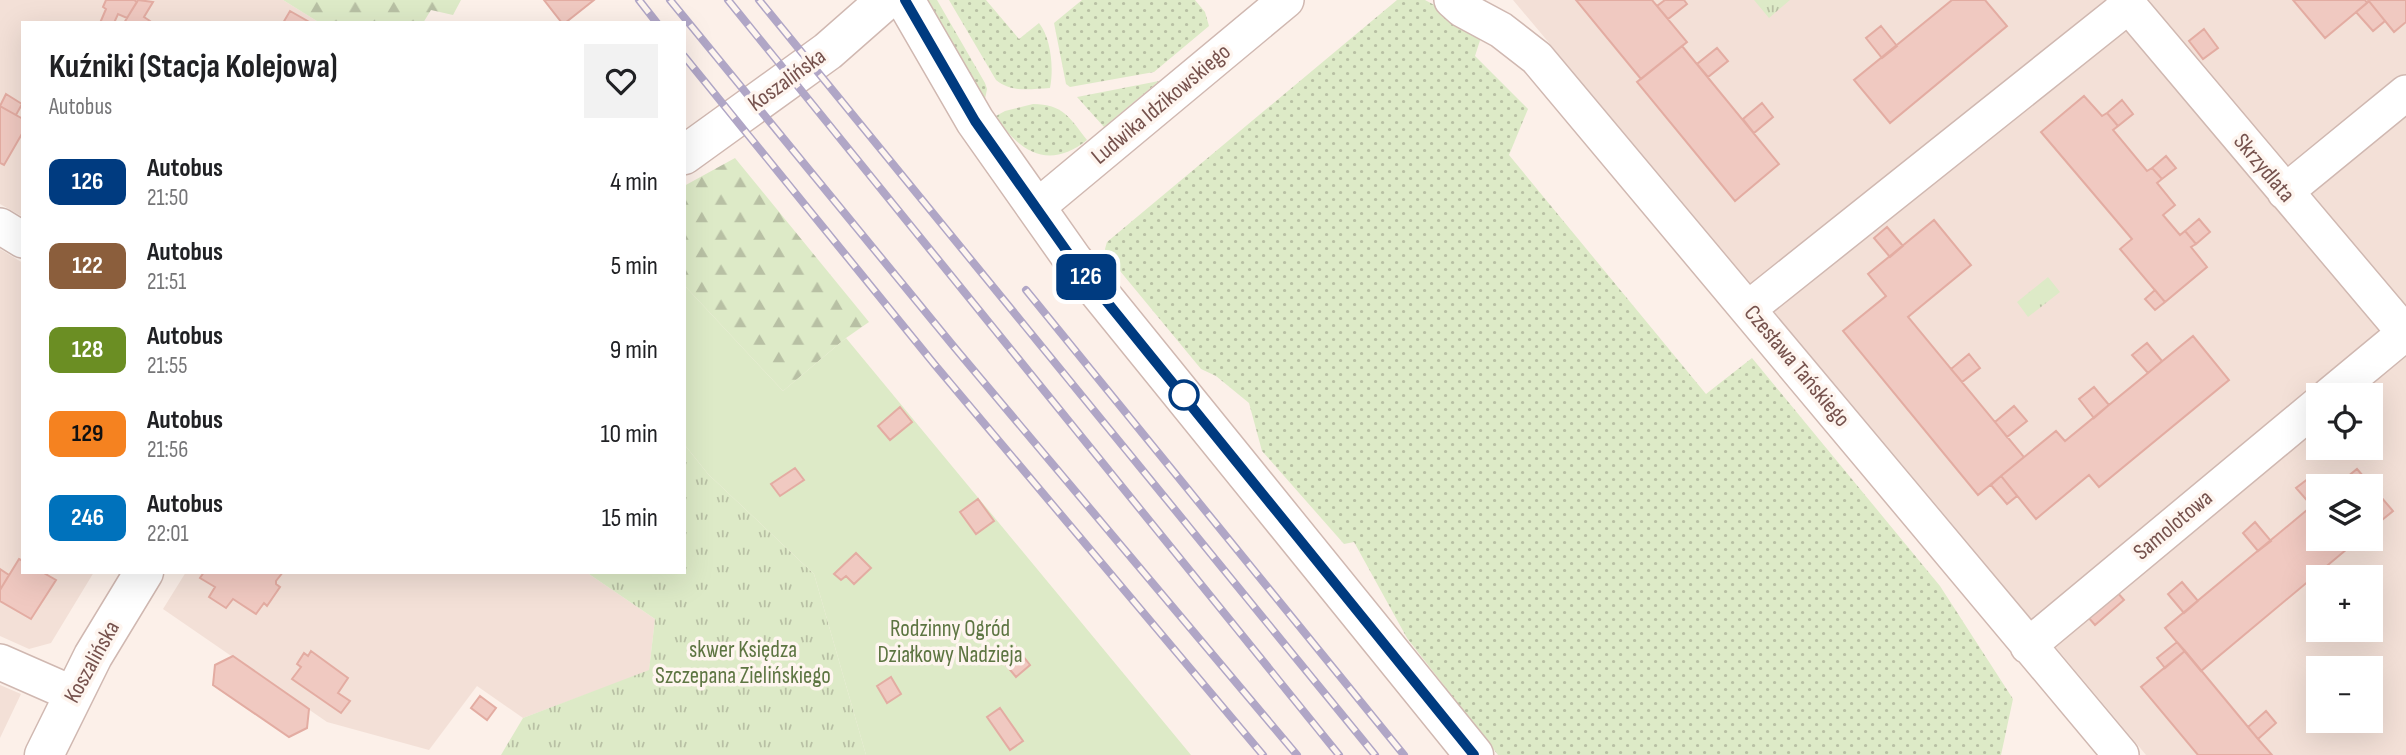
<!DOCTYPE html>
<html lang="pl">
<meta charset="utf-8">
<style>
:root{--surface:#fff;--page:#f2f2f2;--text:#202124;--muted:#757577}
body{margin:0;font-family:"Sofia Sans Condensed",sans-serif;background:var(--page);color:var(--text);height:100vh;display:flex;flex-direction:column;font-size:26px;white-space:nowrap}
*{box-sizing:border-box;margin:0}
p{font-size:23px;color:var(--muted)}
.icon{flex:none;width:38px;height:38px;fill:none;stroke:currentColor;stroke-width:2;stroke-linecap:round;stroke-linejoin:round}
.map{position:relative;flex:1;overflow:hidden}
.side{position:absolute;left:21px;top:21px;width:665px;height:553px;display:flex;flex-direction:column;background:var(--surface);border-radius:0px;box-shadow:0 7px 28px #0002}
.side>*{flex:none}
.badge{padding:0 14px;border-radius:10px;font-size:24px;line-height:46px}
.tools{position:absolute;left:2306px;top:383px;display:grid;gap:14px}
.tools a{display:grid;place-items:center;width:77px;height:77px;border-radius:0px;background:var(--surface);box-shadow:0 7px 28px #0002;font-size:35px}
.map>.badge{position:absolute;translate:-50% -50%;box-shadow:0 0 0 4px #fff}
.round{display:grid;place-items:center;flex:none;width:74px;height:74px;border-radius:0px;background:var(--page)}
.head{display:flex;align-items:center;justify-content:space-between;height:119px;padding:0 28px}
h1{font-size:33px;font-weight:700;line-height:52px}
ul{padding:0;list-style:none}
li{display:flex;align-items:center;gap:21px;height:84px;padding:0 28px}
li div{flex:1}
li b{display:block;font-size:26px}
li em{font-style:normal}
li .badge{min-width:77px;font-weight:700;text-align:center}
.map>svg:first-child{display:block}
.residential{fill:#f3e0d7;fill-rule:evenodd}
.grass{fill:url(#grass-dots)}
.forest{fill:url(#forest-firs)}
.park{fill:url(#park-tufts)}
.garden{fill:#ddeac7}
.building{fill:#f0c9c1;stroke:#e3aca2;stroke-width:2}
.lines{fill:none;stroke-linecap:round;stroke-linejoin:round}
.minor-casing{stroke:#d0b8b1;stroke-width:38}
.tertiary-casing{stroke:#d0b8b1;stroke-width:41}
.minor{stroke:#fff;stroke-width:35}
.tertiary{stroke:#fff;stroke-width:38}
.rail-casing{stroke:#b0a6c6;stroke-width:8}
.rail{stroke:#fef5ef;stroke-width:5;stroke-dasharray:16;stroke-linecap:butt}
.line-casing{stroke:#fff;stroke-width:16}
.line{stroke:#003b80;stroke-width:10}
.stop-dot{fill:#fff;stroke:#003b80;stroke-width:3.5}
.labels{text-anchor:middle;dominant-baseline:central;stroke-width:7;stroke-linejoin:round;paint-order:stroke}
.street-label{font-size:23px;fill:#76524d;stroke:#fef5ef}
.park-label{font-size:23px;fill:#5d7542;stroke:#fef5ef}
</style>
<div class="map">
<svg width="2406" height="755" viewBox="0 0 2406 755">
<defs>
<pattern id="grass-dots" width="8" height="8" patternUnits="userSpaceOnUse" patternTransform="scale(1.75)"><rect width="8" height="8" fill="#ddeac7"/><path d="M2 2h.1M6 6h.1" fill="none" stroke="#b8c0a4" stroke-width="1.8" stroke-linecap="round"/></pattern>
<pattern id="forest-firs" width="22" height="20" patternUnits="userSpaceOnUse" patternTransform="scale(1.75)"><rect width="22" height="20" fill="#ddeac7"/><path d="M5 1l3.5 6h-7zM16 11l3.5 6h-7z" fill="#b8c0a4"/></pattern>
<pattern id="park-tufts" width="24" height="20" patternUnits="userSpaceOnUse" patternTransform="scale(1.75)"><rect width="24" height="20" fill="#ddeac7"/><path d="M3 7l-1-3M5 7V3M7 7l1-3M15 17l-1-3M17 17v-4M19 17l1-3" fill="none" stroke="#b8c0a4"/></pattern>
</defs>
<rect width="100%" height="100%" fill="#fcf0e9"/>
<path class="residential" d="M 0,0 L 283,0 L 320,23 L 23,23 L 23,217 L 0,204 Z
M 1513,0 L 2406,0 L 2406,755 L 2146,755 ZM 2319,396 L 2371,396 L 2371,448 L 2319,448 ZM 2319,486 L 2371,486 L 2371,539 L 2319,539 ZM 2319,578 L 2371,578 L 2371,630 L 2319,630 ZM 2319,668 L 2371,668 L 2371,721 L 2319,721 Z
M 0,249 L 23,263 L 23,572 L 94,572 L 51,643 L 29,649 L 0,636 Z
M 186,572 L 586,572 L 655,619 L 649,671 L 523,718 L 477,686 L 429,750 L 327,722 L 163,609 Z
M 0,685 L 21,694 L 0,738 Z"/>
<path class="grass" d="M 924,0 L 937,0 L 985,83 L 987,89 L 985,99 Z
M 949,0 L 986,0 L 1019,39 L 1039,23 C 1051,38 1054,68 1050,88 C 1030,89 1012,93 996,80 Z
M 1082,0 L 1195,0 L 1205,12 L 1209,26 L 1154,72 L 1070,87 L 1066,84 L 1054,23 Z
M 1397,0 L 1425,0 L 1483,31 L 1475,56 L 1528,109 L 1509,155 L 1706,394 L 1752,358 L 1940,586 L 2013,699 L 2001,755 L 1498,755 L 1407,638 L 1354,542 L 1344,544 L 1262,451 L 1249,403 L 1216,376 L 1201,369 L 1106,254 L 1105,249 L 1107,242 Z
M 1159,81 L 1104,127 L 1077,97 Z
M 1033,104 C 1063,104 1070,118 1087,140 C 1050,170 1019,153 996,116 L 1005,111 Z"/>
<path class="forest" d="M 283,0 L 461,0 L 453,15 L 431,10 L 423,23 L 320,23 Z
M 735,158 L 869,322 L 846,338 L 783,391 L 684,285 L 684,186 Z"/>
<path class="park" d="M 1754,0 L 1790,0 L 1769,18 Z
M 2048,277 L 2060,292 L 2028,317 L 2017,302 Z
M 684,444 L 708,474 L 814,574 L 866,755 L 501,755 L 523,718 L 649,670 L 655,619 L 586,572 L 684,572 Z"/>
<path class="garden" d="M 684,285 L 783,391 L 846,338 L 1191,755 L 866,755 L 814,574 L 708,474 L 684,444 Z"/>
<path class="building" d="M 106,0 L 134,0 L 137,2 L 127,18 L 118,14 L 114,23 L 100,23 L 106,9 L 103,7 Z
M 138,0 L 153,2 L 144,17 L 150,21 L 149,23 L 124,23 Z
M 544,0 L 594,0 L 565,23 L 562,23 Z
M 1576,0 L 1652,0 L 1687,42 L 1641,79 Z
M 1665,0 L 1684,0 L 1687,4 L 1668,19 L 1657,6 Z
M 1952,0 L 1985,0 L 2007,26 L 1890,123 L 1854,80 Z
M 2293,0 L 2365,0 L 2367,3 L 2325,38 Z
M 2368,0 L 2406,0 L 2406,22 L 2394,32 Z
M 2369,1 L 2385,21 L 2373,31 L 2356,12 Z
M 290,11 L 311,23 L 283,23 Z
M 1881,26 L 1897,46 L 1882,58 L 1866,38 Z
M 2204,29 L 2218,48 L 2203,59 L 2189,41 Z
M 1682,46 L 1779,164 L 1735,201 L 1637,82 Z
M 1717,48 L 1728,61 L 1708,77 L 1697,64 Z
M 6,94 L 22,104 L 16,115 L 0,106 Z
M 2084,96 L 2102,116 L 2107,113 L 2118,126 L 2113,130 L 2147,171 L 2152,168 L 2162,179 L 2157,183 L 2175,205 L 2163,215 L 2180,235 L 2185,231 L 2196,244 L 2191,247 L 2207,267 L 2165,302 L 2120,249 L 2132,239 L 2041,132 Z
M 2122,100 L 2133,114 L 2118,126 L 2107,113 Z
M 1762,103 L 1773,117 L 1754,133 L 1743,119 Z
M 0,106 L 23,119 L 23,132 L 4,165 L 0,163 Z
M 2166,156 L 2176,168 L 2162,179 L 2152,168 Z
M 2199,219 L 2210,232 L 2196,244 L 2185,231 Z
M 1934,220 L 1971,265 L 1908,317 L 2024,457 L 1978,495 L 1843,331 L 1886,296 L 1868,274 Z
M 1887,227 L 1903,246 L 1890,257 L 1874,238 Z
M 2155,290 L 2165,302 L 2155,310 L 2145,299 Z
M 2193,336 L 2229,380 L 2099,487 L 2089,475 L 2036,519 L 2001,476 L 2056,431 L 2065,441 Z
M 2147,343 L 2162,361 L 2148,373 L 2132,355 Z
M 1969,354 L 1980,368 L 1962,382 L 1951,369 Z
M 2094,387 L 2109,405 L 2094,418 L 2079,399 Z
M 2014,406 L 2027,421 L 2007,437 L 1995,422 Z
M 900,407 L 912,422 L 890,440 L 878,426 Z
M 795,468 L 804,480 L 780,496 L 771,484 Z
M 2357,469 L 2393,511 L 2371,529 L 2371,486 L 2336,486 Z
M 2001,476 L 2017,496 L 2007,504 L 1991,485 Z
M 2309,478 L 2319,489 L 2319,500 L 2312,506 L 2296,488 Z
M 978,499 L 994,521 L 976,534 L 960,512 Z
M 2319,500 L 2319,539 L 2359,539 L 2201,671 L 2165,628 Z
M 2255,522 L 2271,541 L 2258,551 L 2243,533 Z
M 856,553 L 871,568 L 854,584 L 846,576 L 841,580 L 834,574 Z
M 19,559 L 23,561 L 23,572 L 42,572 L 56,580 L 31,619 L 0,601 L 0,590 Z
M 0,569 L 9,575 L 0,590 Z
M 204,572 L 283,572 L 276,581 L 276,584 L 280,587 L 267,606 L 264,603 L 256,614 L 233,599 L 226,608 L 209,597 L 215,587 L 200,578 Z
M 2182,582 L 2198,601 L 2184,613 L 2168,594 Z
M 2117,592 L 2124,600 L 2095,625 L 2088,617 Z
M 2177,642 L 2185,651 L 2165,668 L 2157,658 Z
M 1016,647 L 1030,665 L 1016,677 L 1001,659 Z
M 311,651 L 348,678 L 338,693 L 350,701 L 341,713 L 292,679 L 301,667 L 297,664 L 304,653 L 308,656 Z
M 2185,651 L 2258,739 L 2272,755 L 2198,755 L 2141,687 Z
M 233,656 L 309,709 L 307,728 L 289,737 L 213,685 L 215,665 Z
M 891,677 L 901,694 L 887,703 L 877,686 Z
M 480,696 L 496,708 L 487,720 L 471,708 Z
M 1000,708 L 1023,741 L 1010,750 L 987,717 Z
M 2266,711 L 2276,723 L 2258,739 L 2248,727 Z"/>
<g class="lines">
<defs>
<path id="minor" d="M 1452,0 L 1462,9 L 1501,30 L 1537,58 C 1733,289 1927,522 2121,755
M 2124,0 L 2406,334
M 2285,192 L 2406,93
M 1036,208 L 1286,0
M 0,226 L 23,240
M 1748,309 L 2129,5
M 2329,396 L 2405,333
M 2028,646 L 2319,404
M 0,662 L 73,694"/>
<path id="tertiary" d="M 905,0 L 975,121 L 1073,260 L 1474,755
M 684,155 L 828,51 L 886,0
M 44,755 L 93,656 L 144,572"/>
</defs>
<use href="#minor" class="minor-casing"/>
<use href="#tertiary" class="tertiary-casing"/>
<use href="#minor" class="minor"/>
<use href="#tertiary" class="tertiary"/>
<defs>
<path id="rail" d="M 639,0 L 657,23
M 670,0 L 955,348 L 1297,755
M 728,0 L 1339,755
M 759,0 L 1375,755
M 684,56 L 935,365 L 1263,755
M 1026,290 L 1404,755"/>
</defs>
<use href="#rail" class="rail-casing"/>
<use href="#rail" class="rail"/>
</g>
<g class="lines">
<defs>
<path id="line" d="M 905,0 L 975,121 L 1073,260 L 1474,755"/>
</defs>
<use href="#line" class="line-casing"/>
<use href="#line" class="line"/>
</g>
<circle class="stop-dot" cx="1184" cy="395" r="14"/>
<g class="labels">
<g class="street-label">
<text transform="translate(787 80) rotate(-36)">Koszalińska</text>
<text transform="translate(1161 104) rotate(-40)">Ludwika Idzikowskiego</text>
<text transform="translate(2264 168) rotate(50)">Skrzydlata</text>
<text transform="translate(1797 366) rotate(50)">Czesława Tańskiego</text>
<text transform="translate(2173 525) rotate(-40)">Samolotowa</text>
<text transform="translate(92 662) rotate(-61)">Koszalińska</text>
</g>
<g class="park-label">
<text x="950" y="629">Rodzinny Ogród<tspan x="950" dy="26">Działkowy Nadzieja</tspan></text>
<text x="743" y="650">skwer Księdza<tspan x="743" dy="26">Szczepana Zielińskiego</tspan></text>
</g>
</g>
</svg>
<div class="tools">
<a><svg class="icon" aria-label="locate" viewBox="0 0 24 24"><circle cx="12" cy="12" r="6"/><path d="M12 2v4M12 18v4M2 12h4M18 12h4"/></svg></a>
<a><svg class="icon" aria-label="layers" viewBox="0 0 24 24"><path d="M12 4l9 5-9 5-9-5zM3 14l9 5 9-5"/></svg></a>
<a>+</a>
<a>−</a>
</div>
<b class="badge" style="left:1086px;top:277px;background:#003b80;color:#fff">126</b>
<section class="side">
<div class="head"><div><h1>Kuźniki (Stacja Kolejowa)</h1><p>Autobus</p></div><a class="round"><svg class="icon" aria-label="heart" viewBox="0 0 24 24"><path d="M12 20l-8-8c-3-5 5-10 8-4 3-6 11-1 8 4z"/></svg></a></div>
<ul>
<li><span class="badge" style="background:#003b80;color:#fff">126</span><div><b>Autobus</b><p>21:50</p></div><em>4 min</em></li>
<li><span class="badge" style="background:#8b5e3c;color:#fff">122</span><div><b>Autobus</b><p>21:51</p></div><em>5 min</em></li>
<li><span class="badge" style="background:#6b8e23;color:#fff">128</span><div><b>Autobus</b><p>21:55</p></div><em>9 min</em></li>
<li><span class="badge" style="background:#f58220;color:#111">129</span><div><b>Autobus</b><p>21:56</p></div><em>10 min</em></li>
<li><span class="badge" style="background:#0072bc;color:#fff">246</span><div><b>Autobus</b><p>22:01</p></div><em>15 min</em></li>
</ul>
</section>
</div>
